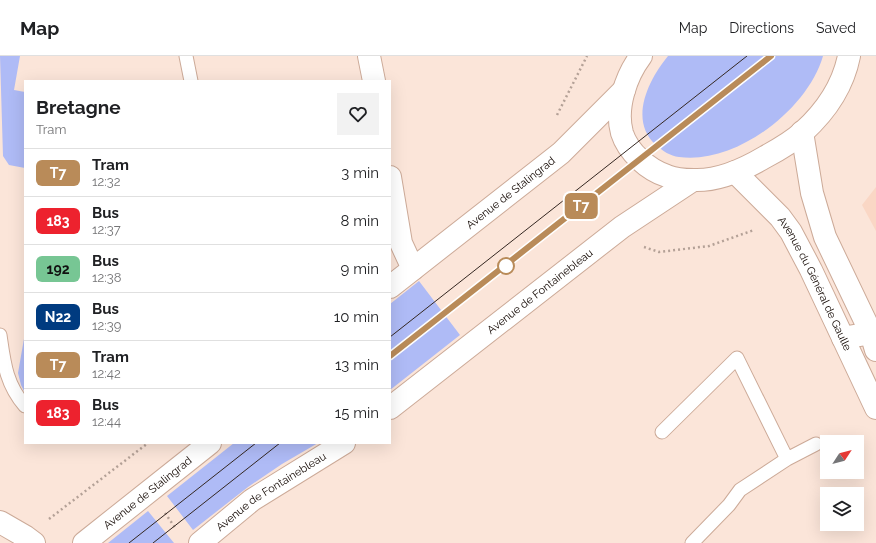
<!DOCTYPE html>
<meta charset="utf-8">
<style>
:root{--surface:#fff;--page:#f2f2f2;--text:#202124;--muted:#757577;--line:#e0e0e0}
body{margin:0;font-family:Raleway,sans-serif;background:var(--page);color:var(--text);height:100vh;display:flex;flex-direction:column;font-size:15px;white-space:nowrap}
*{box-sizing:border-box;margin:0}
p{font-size:13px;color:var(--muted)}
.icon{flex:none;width:22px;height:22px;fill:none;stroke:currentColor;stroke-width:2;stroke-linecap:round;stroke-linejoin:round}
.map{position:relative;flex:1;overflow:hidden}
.details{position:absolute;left:24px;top:24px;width:367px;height:364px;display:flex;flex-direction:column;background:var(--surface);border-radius:0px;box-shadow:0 4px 16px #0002}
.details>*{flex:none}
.badge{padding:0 8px;border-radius:6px;font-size:14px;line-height:26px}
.needle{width:26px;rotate:54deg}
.controls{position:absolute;left:820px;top:379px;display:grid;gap:8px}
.controls a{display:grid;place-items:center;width:44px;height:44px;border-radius:0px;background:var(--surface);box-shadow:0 4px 16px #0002;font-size:20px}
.map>.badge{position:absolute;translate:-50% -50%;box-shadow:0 0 0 2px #fff}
.round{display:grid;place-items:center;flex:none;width:42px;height:42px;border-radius:0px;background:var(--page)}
.overview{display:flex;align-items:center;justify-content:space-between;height:68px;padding:0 12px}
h1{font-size:19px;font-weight:700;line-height:30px}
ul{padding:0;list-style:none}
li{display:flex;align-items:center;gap:12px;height:48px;padding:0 12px;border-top:1px solid var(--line)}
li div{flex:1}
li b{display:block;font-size:15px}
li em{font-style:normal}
li .badge{min-width:44px;font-weight:700;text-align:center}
header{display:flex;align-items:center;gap:24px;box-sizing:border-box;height:56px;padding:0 20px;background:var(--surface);border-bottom:1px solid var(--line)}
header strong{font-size:19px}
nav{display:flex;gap:22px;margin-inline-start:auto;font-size:14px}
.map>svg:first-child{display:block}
.built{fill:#fad7c5}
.green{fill:#afbbf6}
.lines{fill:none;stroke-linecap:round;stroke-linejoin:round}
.service-casing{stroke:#ccaa98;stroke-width:15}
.minor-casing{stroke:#ccaa98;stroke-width:24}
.secondary-casing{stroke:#ccaa98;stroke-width:24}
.primary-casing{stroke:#ccaa98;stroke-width:24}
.path{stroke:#b4a197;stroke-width:2.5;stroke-dasharray:2 3;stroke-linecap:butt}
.service{stroke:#fff;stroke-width:13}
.minor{stroke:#fff;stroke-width:22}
.secondary{stroke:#fff;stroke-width:22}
.primary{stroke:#fff;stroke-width:22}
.tram{stroke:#342721;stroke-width:1}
.line-casing{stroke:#fff;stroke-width:9}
.line{stroke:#b98b59;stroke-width:6}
.stop-dot{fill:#fff;stroke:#b98b59;stroke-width:2}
.labels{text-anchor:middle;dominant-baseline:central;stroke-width:3;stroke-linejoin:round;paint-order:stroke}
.street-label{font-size:11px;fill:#140904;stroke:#fdf5f1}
</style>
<header>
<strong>Map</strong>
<nav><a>Map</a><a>Directions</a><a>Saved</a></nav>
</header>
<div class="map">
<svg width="876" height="487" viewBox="0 0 876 487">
<rect width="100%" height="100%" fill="#fbe5d9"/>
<path class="built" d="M 876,131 L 876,175 L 862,149 Z"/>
<path class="green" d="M 0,0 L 20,0 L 14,34 L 25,36 L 25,112 L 9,109 L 3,100 Z
M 668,0 L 823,0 C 808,53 736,109 679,101 C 670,100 663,95 656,89 C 628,64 649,23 668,0 Z
M 419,225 L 460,279 L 390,334 L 390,248 Z
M 25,277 L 25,337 L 21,329 L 18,317 Z
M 234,387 L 318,387 L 282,408 L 248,431 L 193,474 L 167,440 Z
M 148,455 L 174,487 L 108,487 Z"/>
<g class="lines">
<defs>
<path id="service" d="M 186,0 L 191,25
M 0,279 C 4,307 6,328 25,350
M 662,376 L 737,302 L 787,403
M 692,487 L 729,449 L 740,434 L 787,403 L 816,388"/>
<path id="minor" d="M 369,0 L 374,25
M 390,121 L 401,187 L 413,213
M 843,282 L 876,276
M 0,466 L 26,481 L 34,487"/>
<g id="secondary">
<path d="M 802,76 L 812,137 L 825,181 L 871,277 L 876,294"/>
<path id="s1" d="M 735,116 L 780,161 L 791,176 L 811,214 L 876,352"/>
</g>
<g id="primary">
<path d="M 641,0 C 626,20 615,52 622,77 C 628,96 648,114 667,120 C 674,123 685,124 694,124 C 719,125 743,114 765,101 C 778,94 792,86 803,76 C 825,56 843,30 849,0"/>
<path id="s2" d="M 390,231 L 561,97 L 624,34"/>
<path id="s3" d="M 390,352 L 622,171 L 693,124"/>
<path id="s4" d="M 84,487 L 210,387"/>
<path id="s5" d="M 200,487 L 252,444 L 344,387"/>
</g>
</defs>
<use href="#service" class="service-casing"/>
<use href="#minor" class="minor-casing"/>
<use href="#secondary" class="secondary-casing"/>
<use href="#primary" class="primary-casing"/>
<path class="path" d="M 557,59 L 587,0
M 644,191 L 659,196 L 709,190 L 754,174
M 165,457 L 176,473
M 49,463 L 148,387"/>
<use href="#service" class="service"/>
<use href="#minor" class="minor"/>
<use href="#secondary" class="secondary"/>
<use href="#primary" class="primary"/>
<path class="tram" d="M 390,281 L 747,0
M 390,300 L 771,0
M 129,487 L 256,387
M 153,487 L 280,387"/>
</g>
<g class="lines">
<defs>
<path id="line" d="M 390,300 L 771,0"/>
</defs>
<use href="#line" class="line-casing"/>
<use href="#line" class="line"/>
</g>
<circle class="stop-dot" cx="506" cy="210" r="8"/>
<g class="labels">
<g class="street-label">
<text stroke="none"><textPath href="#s2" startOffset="153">Avenue de Stalingrad</textPath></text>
<text stroke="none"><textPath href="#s1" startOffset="139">Avenue du Général de Gaulle</textPath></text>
<text stroke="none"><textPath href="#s3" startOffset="190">Avenue de Fontainebleau</textPath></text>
<text stroke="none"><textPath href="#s5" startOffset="88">Avenue de Fontainebleau</textPath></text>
<text stroke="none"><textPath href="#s4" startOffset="81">Avenue de Stalingrad</textPath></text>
</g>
</g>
</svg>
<div class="controls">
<a><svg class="needle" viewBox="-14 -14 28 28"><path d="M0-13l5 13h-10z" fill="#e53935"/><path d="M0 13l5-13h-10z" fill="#757577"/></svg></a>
<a><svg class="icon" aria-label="layers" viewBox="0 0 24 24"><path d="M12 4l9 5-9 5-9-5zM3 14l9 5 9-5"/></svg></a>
</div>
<b class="badge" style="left:581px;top:150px;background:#b98b59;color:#fff">T7</b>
<section class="details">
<div class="overview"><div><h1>Bretagne</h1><p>Tram</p></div><a class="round"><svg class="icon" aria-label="heart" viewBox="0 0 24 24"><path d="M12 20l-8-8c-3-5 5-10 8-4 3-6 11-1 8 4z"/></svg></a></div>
<ul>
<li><span class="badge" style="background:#b98b59;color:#fff">T7</span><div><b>Tram</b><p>12:32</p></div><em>3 min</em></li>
<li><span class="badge" style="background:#ed222e;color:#fff">183</span><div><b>Bus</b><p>12:37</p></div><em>8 min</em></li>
<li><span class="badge" style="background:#77c694;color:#111">192</span><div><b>Bus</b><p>12:38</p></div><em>9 min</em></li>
<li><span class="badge" style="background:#003b80;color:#fff">N22</span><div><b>Bus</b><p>12:39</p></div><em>10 min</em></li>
<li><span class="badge" style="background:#b98b59;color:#fff">T7</span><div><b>Tram</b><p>12:42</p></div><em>13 min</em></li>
<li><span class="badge" style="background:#ed222e;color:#fff">183</span><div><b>Bus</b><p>12:44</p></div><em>15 min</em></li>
</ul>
</section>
</div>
